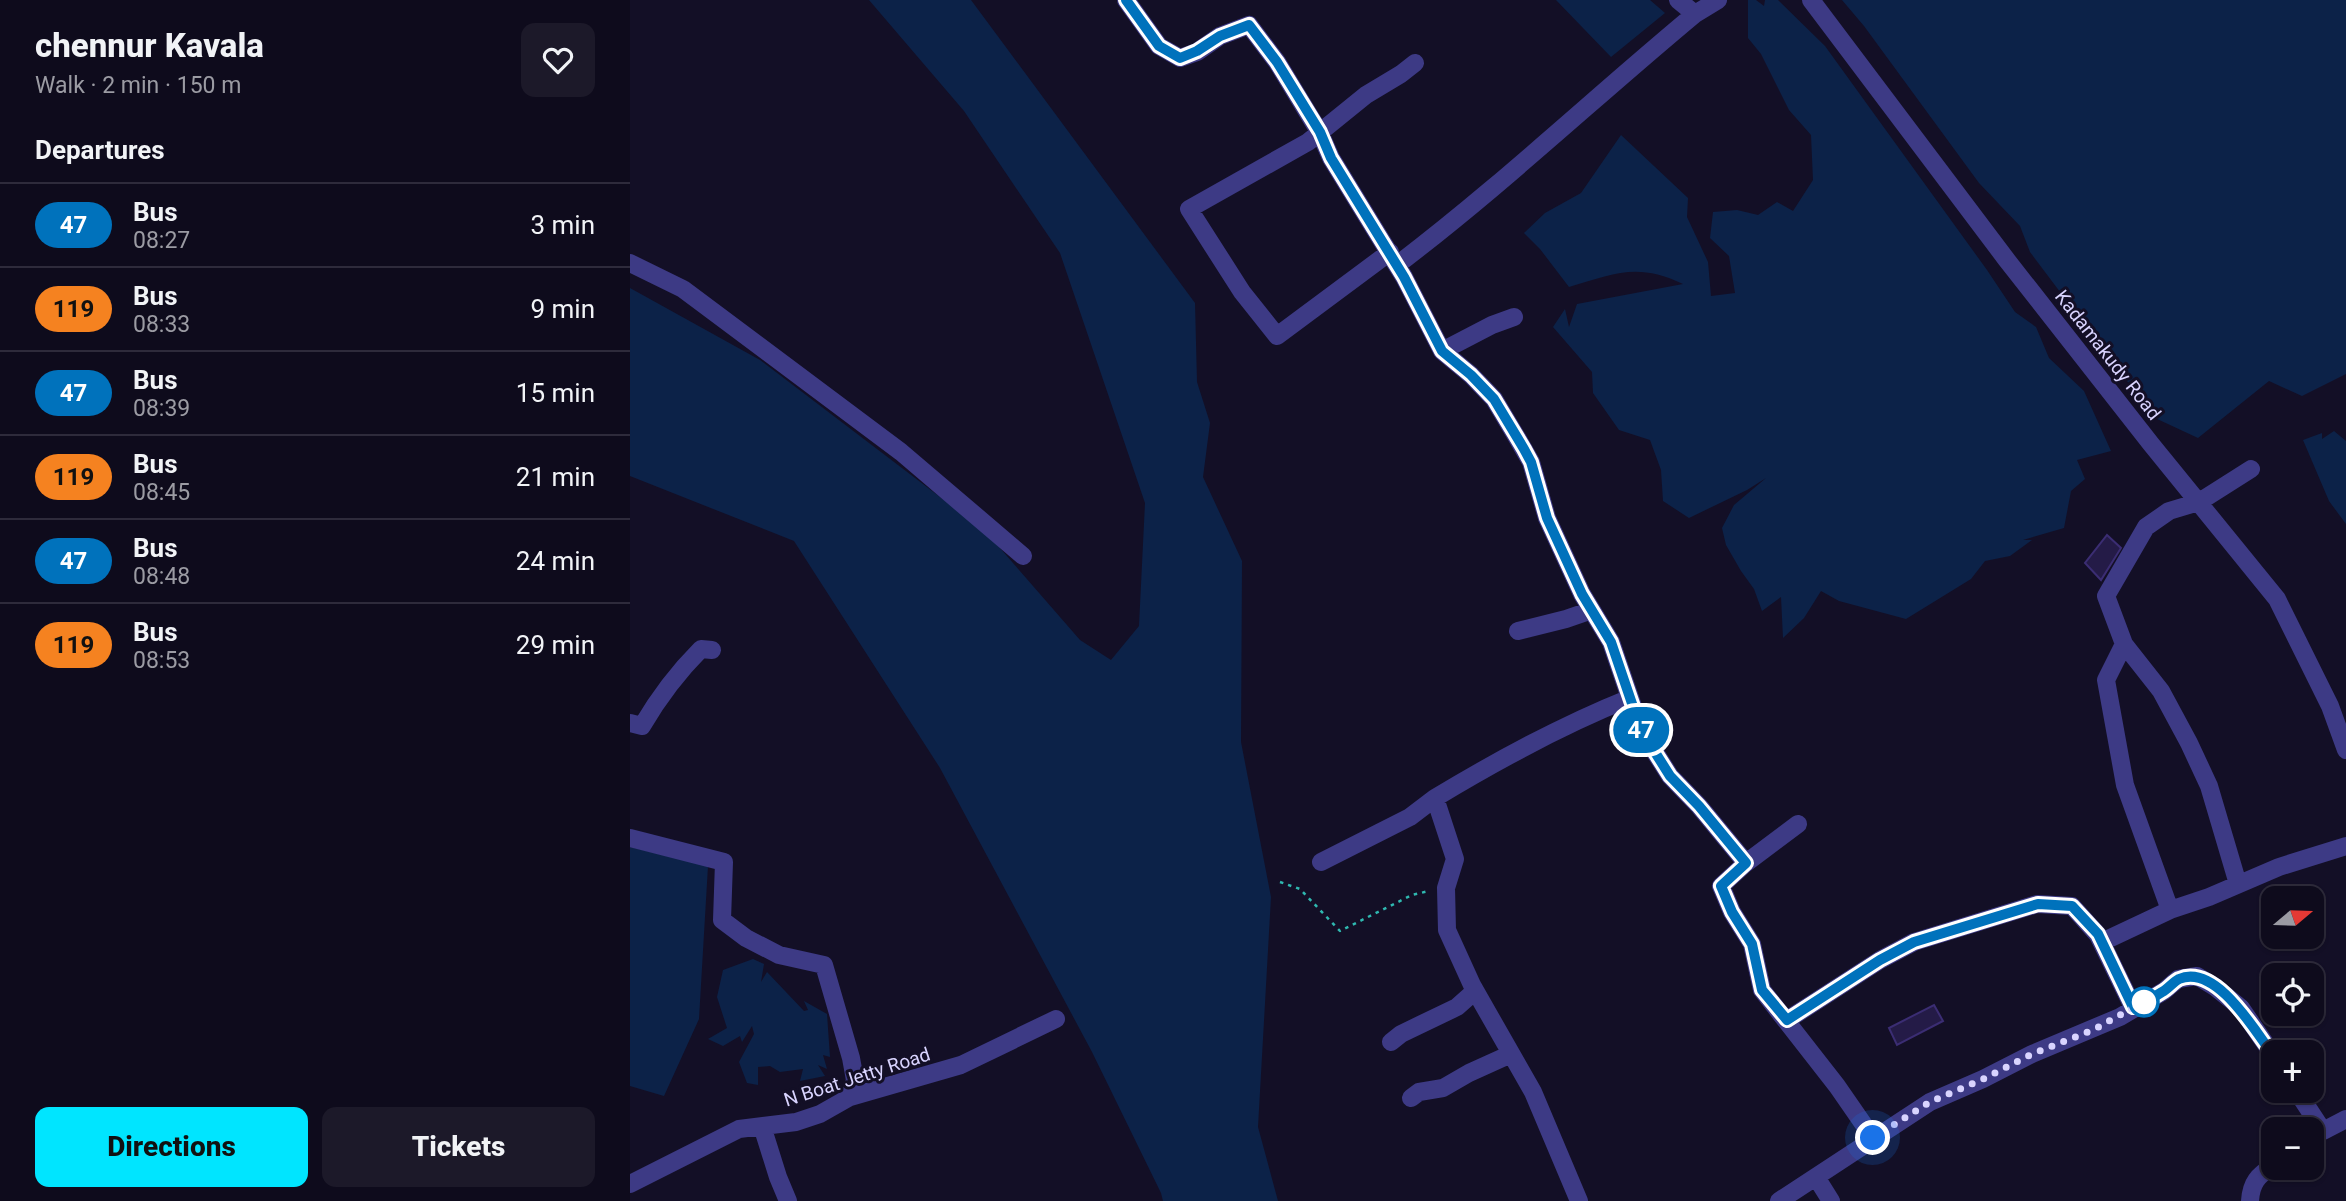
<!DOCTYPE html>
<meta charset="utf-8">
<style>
:root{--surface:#0e0b1c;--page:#1c1929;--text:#f1f3f6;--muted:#9b9ba3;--line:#2e2b3b;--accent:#00e5ff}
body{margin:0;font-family:Roboto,sans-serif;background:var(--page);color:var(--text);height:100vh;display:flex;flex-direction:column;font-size:26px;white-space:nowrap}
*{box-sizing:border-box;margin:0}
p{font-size:23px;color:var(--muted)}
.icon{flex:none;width:38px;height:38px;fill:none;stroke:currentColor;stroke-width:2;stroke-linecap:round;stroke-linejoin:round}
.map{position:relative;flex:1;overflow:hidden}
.sheet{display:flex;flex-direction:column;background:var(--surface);width:630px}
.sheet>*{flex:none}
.badge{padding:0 14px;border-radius:23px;font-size:24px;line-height:46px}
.needle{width:46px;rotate:71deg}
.controls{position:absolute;left:1631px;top:886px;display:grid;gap:14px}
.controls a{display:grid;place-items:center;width:63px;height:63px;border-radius:14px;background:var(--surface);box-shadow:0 2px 5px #0004,0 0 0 2px var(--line);font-size:35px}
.you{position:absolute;width:35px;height:35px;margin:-18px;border:5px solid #fff;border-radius:50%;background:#1a73e8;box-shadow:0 0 0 10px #1a73e833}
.map>.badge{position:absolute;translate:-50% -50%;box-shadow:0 0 0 4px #fff}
h2{padding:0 35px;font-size:26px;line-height:63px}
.round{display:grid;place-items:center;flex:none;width:74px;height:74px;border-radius:14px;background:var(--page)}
.head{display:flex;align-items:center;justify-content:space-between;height:119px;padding:0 35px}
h1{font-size:33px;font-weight:800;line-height:52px}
.action{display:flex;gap:14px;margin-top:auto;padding:14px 35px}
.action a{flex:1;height:80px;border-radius:14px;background:var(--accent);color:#111;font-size:28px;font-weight:800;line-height:80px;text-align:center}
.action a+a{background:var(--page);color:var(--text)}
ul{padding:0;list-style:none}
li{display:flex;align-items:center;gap:21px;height:84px;padding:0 35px;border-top:2px solid var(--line)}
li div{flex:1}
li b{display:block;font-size:26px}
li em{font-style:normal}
li .badge{min-width:77px;font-weight:700;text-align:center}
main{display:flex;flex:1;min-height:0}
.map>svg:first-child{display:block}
.water{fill:#0c2248}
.building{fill:#241b47;stroke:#3b2d73;stroke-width:2}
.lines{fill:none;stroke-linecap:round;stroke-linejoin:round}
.path{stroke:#2fb8b0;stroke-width:2.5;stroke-dasharray:3.5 5;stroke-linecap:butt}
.minor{stroke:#3d3a85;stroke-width:18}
.line-casing{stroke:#fff;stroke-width:16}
.line{stroke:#0072bc;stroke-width:10}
.walk{stroke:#d9d4ff;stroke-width:7;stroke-dasharray:0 12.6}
.stop-dot{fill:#fff;stroke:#0072bc;stroke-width:3.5}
.labels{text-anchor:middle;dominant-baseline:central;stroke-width:6;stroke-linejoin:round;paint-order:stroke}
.street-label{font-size:19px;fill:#d9d4ff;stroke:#130f26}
</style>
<main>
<section class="sheet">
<div class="head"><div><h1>chennur Kavala</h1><p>Walk · 2 min · 150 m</p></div><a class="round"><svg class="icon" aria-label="heart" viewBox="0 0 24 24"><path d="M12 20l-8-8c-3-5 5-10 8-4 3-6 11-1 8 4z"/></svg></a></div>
<h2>Departures</h2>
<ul>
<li><span class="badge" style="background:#0072bc;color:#fff">47</span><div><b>Bus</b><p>08:27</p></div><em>3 min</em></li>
<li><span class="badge" style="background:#f58220;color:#111">119</span><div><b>Bus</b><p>08:33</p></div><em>9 min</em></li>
<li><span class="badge" style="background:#0072bc;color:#fff">47</span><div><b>Bus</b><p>08:39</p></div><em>15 min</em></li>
<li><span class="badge" style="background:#f58220;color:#111">119</span><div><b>Bus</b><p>08:45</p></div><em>21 min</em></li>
<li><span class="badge" style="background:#0072bc;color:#fff">47</span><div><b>Bus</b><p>08:48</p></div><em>24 min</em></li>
<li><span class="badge" style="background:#f58220;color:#111">119</span><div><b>Bus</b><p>08:53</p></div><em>29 min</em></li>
</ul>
<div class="action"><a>Directions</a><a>Tickets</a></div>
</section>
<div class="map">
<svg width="1716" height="1201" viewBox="0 0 1716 1201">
<rect width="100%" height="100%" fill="#130f26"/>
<path class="water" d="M 239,0 L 341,0 L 565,303 L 567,382 L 580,423 L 573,477 L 612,561 L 611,742 L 641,897 L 628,1127 L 648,1201 L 533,1201 L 531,1193 L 462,1052 L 310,768 L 164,541 L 0,476 L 0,288 L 130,360 L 356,532 L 450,640 L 481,660 L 509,626 L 515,503 L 430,253 L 334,111 Z
M 926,0 L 1020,0 L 1035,13 L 981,57 Z
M 1118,0 L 1126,0 L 1134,6 L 1135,0 L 1148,0 L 1195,46 L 1357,270 L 1385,312 L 1406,327 L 1419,358 L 1454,391 L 1481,451 L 1447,460 L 1455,479 L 1441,491 L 1434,528 L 1393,540 L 1402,540 L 1380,556 L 1355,561 L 1341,579 L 1276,619 L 1209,601 L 1191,591 L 1174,618 L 1153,638 L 1151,597 L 1132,611 L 1124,589 L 1111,571 L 1096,545 L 1092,528 L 1104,505 L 1136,478 L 1117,490 L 1059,518 L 1033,501 L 1031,470 L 1020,440 L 989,430 L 963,393 L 962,372 L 923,327 L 935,309 L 939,327 L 947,304 L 1053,284 C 1007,262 984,274 939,287 L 910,249 L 894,233 L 915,213 L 951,193 L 991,135 L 1058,198 L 1057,217 L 1078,262 L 1081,296 L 1105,293 L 1099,256 L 1080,238 L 1083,212 L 1107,210 L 1128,215 L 1147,202 L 1163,211 L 1183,180 L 1181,135 L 1159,110 L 1131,54 L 1118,38 Z
M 1212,0 L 1716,0 L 1716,374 L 1672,396 L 1639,381 L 1568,438 L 1525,418 L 1400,252 L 1390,226 L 1349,183 L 1234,26 Z
M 1704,431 L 1716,441 L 1716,524 L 1699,501 L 1673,440 L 1692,433 L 1692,439 Z
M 0,847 L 78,866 L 69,1019 L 34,1096 L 0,1086 Z
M 123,959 L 134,964 L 131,982 L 137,972 L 174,1011 L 178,1010 L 174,1001 L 197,1014 L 200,1057 L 193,1055 L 197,1069 L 188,1065 L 195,1076 L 170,1081 L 173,1069 L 150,1072 L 140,1066 L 128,1067 L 128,1085 L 117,1083 L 109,1062 L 124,1034 L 122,1026 L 112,1042 L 110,1036 L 93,1046 L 78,1039 L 97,1028 L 87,997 L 93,970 Z"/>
<path class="building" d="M 1477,535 L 1491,548 L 1471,580 L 1455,563 Z
M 1304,1005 L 1313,1021 L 1267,1045 L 1259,1028 Z"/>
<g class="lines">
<path class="path" d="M 650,882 L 670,889 L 710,931 L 782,895 L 799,891"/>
<path class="minor" d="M 496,0 L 529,46 L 550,58 L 567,52 L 590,36 L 619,25 L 647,62 L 690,133 L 701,158 L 774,277 L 812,351 L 841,375 L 864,399 L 886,436 L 901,462 L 917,518 L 952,594 L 981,642 L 1011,730 L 1040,776 L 1069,806 L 1116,863 L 1091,886 L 1102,912 L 1122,944 L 1132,990 L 1207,1086 L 1243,1138
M 1048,0 L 1065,14 L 1088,0
M 1181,0 L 1376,259 L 1521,444 L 1647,599 L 1700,706 L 1716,750
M 760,252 L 647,336 L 612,292 L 559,209 L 678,142 L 736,95 L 771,74 L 785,63
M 0,263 L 53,289 L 271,452 L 393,556
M 767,265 C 871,186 965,97 1065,14
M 812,351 L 862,325 L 884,317
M 888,631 L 936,619 L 962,610
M 1494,644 L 1531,691 L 1559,743 L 1579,786 L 1608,884
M 0,723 L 12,726 C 29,697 47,673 71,649 L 82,650
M 0,838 L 94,862 L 92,920 L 116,938 L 149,955 L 194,965 L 221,1058 L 225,1080 L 220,1097
M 691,862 L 780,817 L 805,798
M 1116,863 L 1168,824
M 1540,910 L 1495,785 L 1476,680 L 1494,644 L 1476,596 L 1516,527 L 1539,511 L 1569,502 L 1621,469
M 1472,942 L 1540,910 L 1579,897 L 1649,867 L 1716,846
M 1157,1020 L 1250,960 L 1284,942 L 1407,904 L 1442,906 L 1468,935 L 1503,1007
M 761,1042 L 771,1034 L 827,1007 L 845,991
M 1666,1090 L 1693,1131 L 1716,1119
M 781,1098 L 789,1092 L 813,1088 L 839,1073 L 881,1054
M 132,1126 L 148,1177 L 158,1201
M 1186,1177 L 1201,1201
M 0,1184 L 109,1129 L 166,1122 L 190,1114 L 220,1097 L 331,1065 L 426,1019
M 949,1201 L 903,1092 L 842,985 L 817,930 L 816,888 L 825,859 L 805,798 C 868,760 932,725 1000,698
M 1149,1201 L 1300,1102 L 1353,1079 L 1402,1054 L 1490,1017 L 1534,991 L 1548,979 L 1567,976 L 1585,987 L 1611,1008 L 1643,1055
M 1620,1201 C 1621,1183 1628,1175 1643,1166"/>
</g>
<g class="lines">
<defs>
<path id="line" d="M 496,0 L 529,46 L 550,58 L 567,51 L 590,36 L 619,25 L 647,62 L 690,132 L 701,158 L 774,277 L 812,351 L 841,375 L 864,399 L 894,449 L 901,462 L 917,518 L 952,594 L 981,642 L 1011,730 L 1040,776 L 1069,806 L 1116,863 L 1091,886 L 1102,912 L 1122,944 L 1132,990 L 1157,1020 L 1250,960 L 1284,942 L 1408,904 L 1442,906 L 1468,934 L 1503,1007 C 1513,1003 1523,998 1532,992 C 1538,989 1543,982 1549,979 C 1586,963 1625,1031 1643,1055"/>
</defs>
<use href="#line" class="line-casing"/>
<use href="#line" class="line"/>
<path class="walk" d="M 1243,1138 L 1300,1102 L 1353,1079 L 1402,1054 L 1463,1030 L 1519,999 L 1514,1002"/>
</g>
<circle class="stop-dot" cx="1514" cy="1002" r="14"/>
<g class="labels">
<g class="street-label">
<text transform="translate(1478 355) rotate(52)">Kadamakudy Road</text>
<text transform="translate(227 1077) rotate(-18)">N Boat Jetty Road</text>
</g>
</g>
</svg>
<div class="controls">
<a><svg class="needle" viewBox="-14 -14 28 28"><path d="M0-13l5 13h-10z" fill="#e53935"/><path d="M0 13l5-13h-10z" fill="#9b9ba3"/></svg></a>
<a><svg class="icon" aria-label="locate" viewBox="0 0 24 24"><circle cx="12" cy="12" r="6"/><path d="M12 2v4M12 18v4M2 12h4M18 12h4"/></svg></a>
<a>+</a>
<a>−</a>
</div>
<div class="you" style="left:1243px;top:1138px"></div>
<b class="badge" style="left:1011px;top:730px;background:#0072bc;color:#fff">47</b>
</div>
</main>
